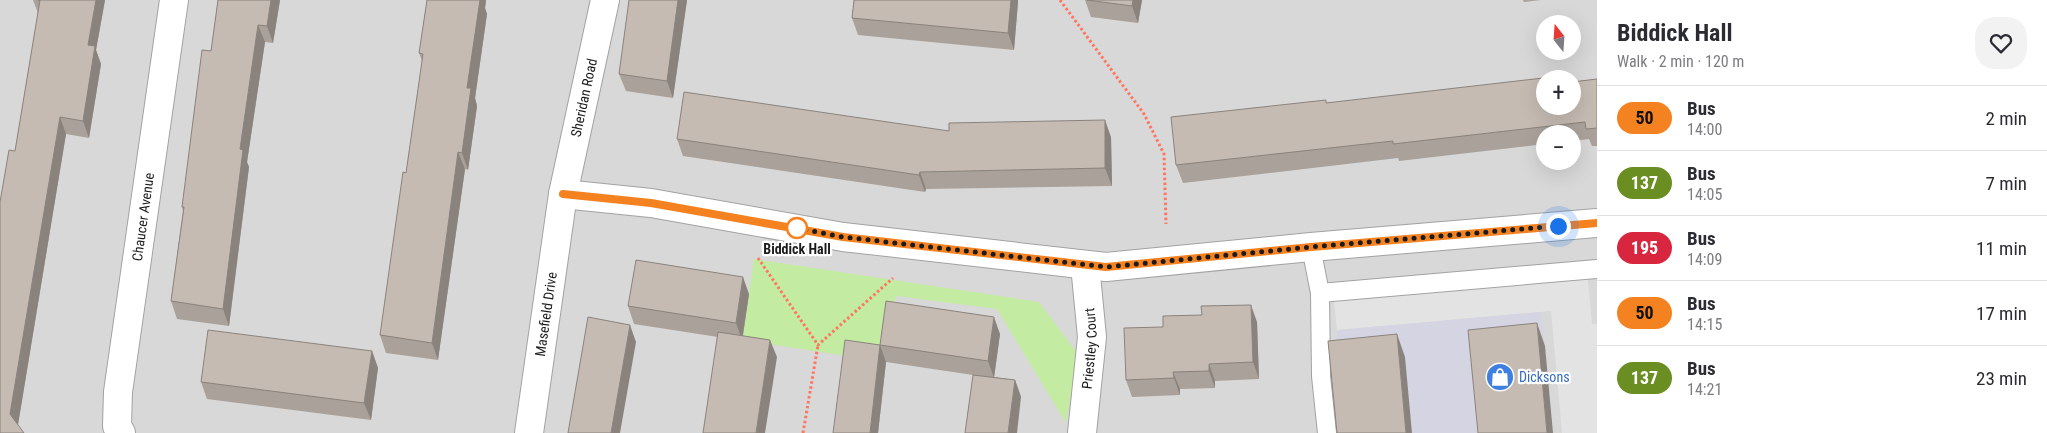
<!DOCTYPE html>
<meta charset="utf-8">
<style>
:root{--surface:#fff;--page:#f2f2f3;--text:#2b2b33;--muted:#7c7c81;--line:#e1e1e2}
body{margin:0;font-family:"Roboto Condensed",sans-serif;background:var(--page);color:var(--text);height:100vh;display:flex;flex-direction:column;font-size:19px;white-space:nowrap}
*{box-sizing:border-box;margin:0}
p{font-size:16px;color:var(--muted)}
.icon{flex:none;width:28px;height:28px;fill:none;stroke:currentColor;stroke-width:2;stroke-linecap:round;stroke-linejoin:round}
.map{position:relative;flex:1;overflow:hidden}
.panel{display:flex;flex-direction:column;background:var(--surface);width:450px}
.panel>*{flex:none}
.badge{padding:0 10px;border-radius:16px;font-size:18px;line-height:32px}
.needle{width:32px;rotate:343deg}
.tools{position:absolute;left:1536px;top:15px;display:grid;gap:10px}
.tools a{display:grid;place-items:center;width:45px;height:45px;border-radius:50%;background:var(--surface);box-shadow:0 5px 20px #0002;font-size:25px}
.you{position:absolute;width:25px;height:25px;margin:-12px;border:4px solid #fff;border-radius:50%;background:#1a73e8;box-shadow:0 0 0 8px #1a73e833}
.map>.badge{position:absolute;translate:-50% -50%;box-shadow:0 0 0 2px #fff}
.round{display:grid;place-items:center;flex:none;width:52px;height:52px;border-radius:20px;background:var(--page)}
.head{display:flex;align-items:center;justify-content:space-between;height:85px;padding:0 20px}
h1{font-size:24px;font-weight:700;line-height:38px}
ul{padding:0;list-style:none}
li{display:flex;align-items:center;gap:15px;height:65px;padding:0 20px;border-top:1px solid var(--line)}
li div{flex:1}
li b{display:block;font-size:19px}
li em{font-style:normal}
li .badge{min-width:55px;font-weight:700;text-align:center}
main{display:flex;flex:1;min-height:0}
.map>svg:first-child{display:block}
.residential{fill:#d9d8d8;fill-rule:evenodd}
.grass{fill:#c3eba2}
.parking{fill:#e3e3e3}
.plaza{fill:#d5d4e3}
.lines{fill:none;stroke-linecap:round;stroke-linejoin:round}
.lane-casing{stroke:#a2a2a2;stroke-width:20}
.street-casing{stroke:#a2a2a2;stroke-width:30}
.path{stroke:#ff755f;stroke-width:3;stroke-dasharray:2.5 2.5;stroke-linecap:butt}
.lane{stroke:#fff;stroke-width:18}
.street{stroke:#fff;stroke-width:28}
.wall{fill:#a9a19a}
.shaded-wall{fill:#8a837d}
.building{fill:#c5bbb3;stroke:#8a837d}
.line-casing{stroke:#fff;stroke-width:11}
.line{stroke:#f58220;stroke-width:8}
.walk{stroke:#1b1b1b;stroke-width:5;stroke-dasharray:0 9}
.stop-dot{fill:#fff;stroke:#f58220;stroke-width:2.5}
.labels{text-anchor:middle;dominant-baseline:central;stroke-width:4.5;stroke-linejoin:round;paint-order:stroke}
.street-label{font-size:14px;fill:#1b1b1b;stroke:#fff}
.stop-label{font-size:14px;font-weight:bold;fill:#1b1b1b;stroke:#fff}
.shop-label{font-size:14px;fill:#366cbe;stroke:#fff;text-anchor:start}
</style>
<main>
<div class="map">
<svg width="1597" height="433" viewBox="0 0 1597 433">
<rect width="100%" height="100%" fill="#ede9e0"/>
<path class="residential" d="M 0,0 L 1597,0 L 1597,433 L 0,433 ZM 1545,24 L 1572,24 L 1572,51 L 1545,51 ZM 1545,79 L 1572,79 L 1572,106 L 1545,106 ZM 1545,134 L 1572,134 L 1572,161 L 1545,161 Z"/>
<path class="grass" d="M 754,259 L 1039,302 L 1078,354 L 1066,423 L 997,309 L 896,296 L 886,362 L 742,340 Z"/>
<path class="parking" d="M 1587,270 L 1592,324 L 1597,324 L 1597,433 L 1562,433 L 1551,311 L 1337,330 L 1333,292 Z"/>
<path class="plaza" d="M 1541,312 L 1545,346 L 1484,433 L 1412,433 L 1405,357 L 1336,363 L 1337,330 Z"/>
<g class="lines">
<defs>
<path id="lane" d="M 1311,247 L 1320,293 L 1597,269
M 1320,293 L 1321,376 L 1327,433"/>
<g id="street">
<path d="M 563,194 L 651,203 L 843,237 L 1106,267 L 1311,247 L 1597,223"/>
<path id="s1" d="M 121,433 L 117,426 L 118,392 L 174,0"/>
<path id="s2" d="M 529,433 L 563,194 L 605,0"/>
<path id="s3" d="M 1082,433 L 1092,337 L 1085,265"/>
</g>
</defs>
<use href="#lane" class="lane-casing"/>
<use href="#street" class="street-casing"/>
<path class="path" d="M 1060,0 L 1144,114 L 1164,154 L 1166,224
M 758,258 L 818,345 L 893,278
M 803,433 L 818,345"/>
<use href="#lane" class="lane"/>
<use href="#street" class="street"/>
</g>
<path class="wall" d="M 33,0 L 105,0 L 96,50 L 101,64 L 89,138 L 66,134 L 18,424 L 0,433 L 15,151 L 38,13 Z
M 218,0 L 280,0 L 273,43 L 265,42 L 247,162 L 249,167 L 229,326 L 177,319 L 171,301 L 183,211 L 182,207 L 211,51 Z
M 427,0 L 486,0 L 485,8 L 487,14 L 475,98 L 477,106 L 468,170 L 465,169 L 438,360 L 386,353 L 380,335 L 406,173 L 422,61 L 419,53 Z
M 687,0 L 673,98 L 626,91 L 619,74 Z
M 854,0 L 1018,0 L 1018,2 L 1014,50 L 858,35 L 852,18 Z
M 1085,0 L 1142,0 L 1138,23 L 1091,17 Z
M 1523,0 L 1541,0 L 1524,2 Z
M 1597,79 L 1597,146 L 1592,146 L 1589,139 L 1572,141 L 1572,134 L 1545,134 L 1545,144 L 1399,161 L 1398,158 L 1183,183 L 1176,165 L 1327,103 L 1545,85 Z
M 949,131 L 1111,137 L 1112,186 L 926,189 L 925,192 L 683,156 L 677,139 Z
M 749,294 L 743,336 L 777,357 L 718,337 L 634,324 L 628,306 Z
M 1257,322 L 1259,379 L 1215,381 L 1215,388 L 1180,389 L 1180,395 L 1132,397 L 1126,380 L 1163,327 Z
M 1000,334 L 994,377 L 1015,380 L 1021,397 L 973,375 L 886,362 L 878,433 L 833,433 L 880,345 Z
M 372,351 L 378,368 L 371,420 L 207,399 L 201,382 Z"/>
<path class="shaded-wall" d="M 96,0 L 105,0 L 96,50 L 101,64 L 89,138 L 83,121 L 88,45 Z
M 271,0 L 280,0 L 273,43 L 267,26 Z
M 479,0 L 486,0 L 485,8 L 487,14 L 475,98 L 477,106 L 468,170 L 462,153 L 467,88 Z
M 678,0 L 687,0 L 673,98 L 667,81 Z
M 1011,0 L 1018,0 L 1018,2 L 1014,50 L 1008,33 Z
M 1133,0 L 1142,0 L 1138,23 L 1132,6 Z
M 258,25 L 265,42 L 247,162 L 249,167 L 229,326 L 223,309 L 240,149 Z
M 60,117 L 66,134 L 17,431 L 10,414 Z
M 1105,120 L 1111,137 L 1112,186 L 1105,168 Z
M 458,152 L 465,169 L 438,360 L 432,343 Z
M 920,172 L 926,189 L 925,192 L 919,175 Z
M 743,277 L 749,294 L 742,340 L 736,323 Z
M 1251,305 L 1257,322 L 1259,379 L 1253,362 Z
M 994,317 L 1000,334 L 994,378 L 988,361 Z
M 1537,323 L 1545,346 L 1553,433 L 1547,433 Z
M 630,325 L 636,342 L 620,433 L 611,433 Z
M 1397,334 L 1405,357 L 1412,433 L 1406,433 Z
M 770,340 L 777,357 L 765,433 L 756,433 Z
M 880,345 L 886,362 L 878,433 L 870,433 Z
M 372,351 L 378,368 L 371,420 L 364,403 Z
M 1209,364 L 1215,381 L 1215,388 L 1209,371 Z
M 1173,372 L 1180,389 L 1180,395 L 1174,378 Z
M 1015,380 L 1021,397 L 1017,433 L 1008,433 Z"/>
<path class="building" d="M 38,0 L 96,0 L 88,45 L 95,46 L 83,121 L 60,117 L 10,414 L 24,433 L 0,433 L 0,202 L 9,150 L 15,151 L 40,0 Z
M 218,0 L 271,0 L 267,26 L 258,25 L 240,149 L 243,150 L 223,309 L 171,301 L 184,207 L 182,207 L 202,50 L 211,51 Z
M 427,0 L 480,0 L 467,88 L 471,88 L 462,153 L 458,152 L 432,343 L 380,335 L 403,172 L 406,173 L 423,54 L 419,53 Z
M 629,0 L 678,0 L 667,81 L 619,74 Z
M 854,0 L 1011,0 L 1008,33 L 852,18 Z
M 1087,0 L 1133,0 L 1132,6 Z
M 1543,78 L 1543,85 L 1545,85 L 1545,106 L 1572,106 L 1572,82 L 1597,79 L 1597,128 L 1586,129 L 1585,122 L 1393,144 L 1393,141 L 1176,165 L 1171,117 L 1326,100 L 1326,103 Z
M 684,92 L 949,131 L 949,123 L 1105,120 L 1105,168 L 920,172 L 919,175 L 677,139 Z
M 636,260 L 743,277 L 736,323 L 628,306 Z
M 886,301 L 994,317 L 988,361 L 880,345 Z
M 1251,305 L 1253,362 L 1209,364 L 1209,371 L 1173,372 L 1174,378 L 1126,380 L 1124,328 L 1163,327 L 1163,316 L 1202,315 L 1201,306 Z
M 588,317 L 630,325 L 611,433 L 568,433 Z
M 1537,323 L 1547,433 L 1478,433 L 1468,330 Z
M 208,330 L 372,351 L 364,403 L 201,382 Z
M 718,332 L 770,340 L 756,433 L 703,433 Z
M 1397,334 L 1406,433 L 1337,433 L 1328,341 Z
M 845,340 L 880,345 L 870,433 L 833,433 Z
M 973,375 L 1015,380 L 1008,433 L 965,433 Z"/>
<g class="lines">
<defs>
<path id="line" d="M 563,194 L 651,203 L 843,237 L 1106,267 L 1311,247 L 1597,223"/>
</defs>
<use href="#line" class="line-casing"/>
<use href="#line" class="line"/>
<path class="walk" d="M 797,228 L 843,237 L 1106,267 L 1311,247 L 1558,226"/>
</g>
<defs>
<symbol id="shop-disc" viewBox="-11 -11 22 22"><circle r="9.5" fill="#3f7fe0" stroke="#fff"/><path d="M-5-2.5h2.3a2.7 3.5 0 0 1 5.4 0H5L5.5 6h-11ZM-1.5-2.5h3a1.5 2.3 0 0 0-3 0Z" fill="#fff"/></symbol>
</defs>
<g fill-rule="evenodd">
<use href="#shop-disc" x="1484" y="361" width="32" height="32"/>
</g>
<circle class="stop-dot" cx="797" cy="228" r="10"/>
<g class="labels">
<g class="street-label">
<text stroke="none"><textPath href="#s2" startOffset="340">Sheridan Road</textPath></text>
<text stroke="none"><textPath href="#s1" startOffset="219">Chaucer Avenue</textPath></text>
<text stroke="none"><textPath href="#s2" startOffset="120">Masefield Drive</textPath></text>
<text stroke="none"><textPath href="#s3" startOffset="85">Priestley Court</textPath></text>
</g>
<g class="stop-label">
<text x="797" y="249">Biddick Hall</text>
</g>
<g class="shop-label">
<text x="1519" y="377">Dicksons</text>
</g>
</g>
</svg>
<div class="tools">
<a><svg class="needle" viewBox="-14 -14 28 28"><path d="M0-13l5 13h-10z" fill="#e53935"/><path d="M0 13l5-13h-10z" fill="#7c7c81"/></svg></a>
<a>+</a>
<a>−</a>
</div>
<div class="you" style="left:1558px;top:226px"></div>
</div>
<section class="panel">
<div class="head"><div><h1>Biddick Hall</h1><p>Walk · 2 min · 120 m</p></div><a class="round"><svg class="icon" aria-label="heart" viewBox="0 0 24 24"><path d="M12 20l-8-8c-3-5 5-10 8-4 3-6 11-1 8 4z"/></svg></a></div>
<ul>
<li><span class="badge" style="background:#f58220;color:#111">50</span><div><b>Bus</b><p>14:00</p></div><em>2 min</em></li>
<li><span class="badge" style="background:#6b8e23;color:#fff">137</span><div><b>Bus</b><p>14:05</p></div><em>7 min</em></li>
<li><span class="badge" style="background:#d7263d;color:#fff">195</span><div><b>Bus</b><p>14:09</p></div><em>11 min</em></li>
<li><span class="badge" style="background:#f58220;color:#111">50</span><div><b>Bus</b><p>14:15</p></div><em>17 min</em></li>
<li><span class="badge" style="background:#6b8e23;color:#fff">137</span><div><b>Bus</b><p>14:21</p></div><em>23 min</em></li>
</ul>
</section>
</main>
